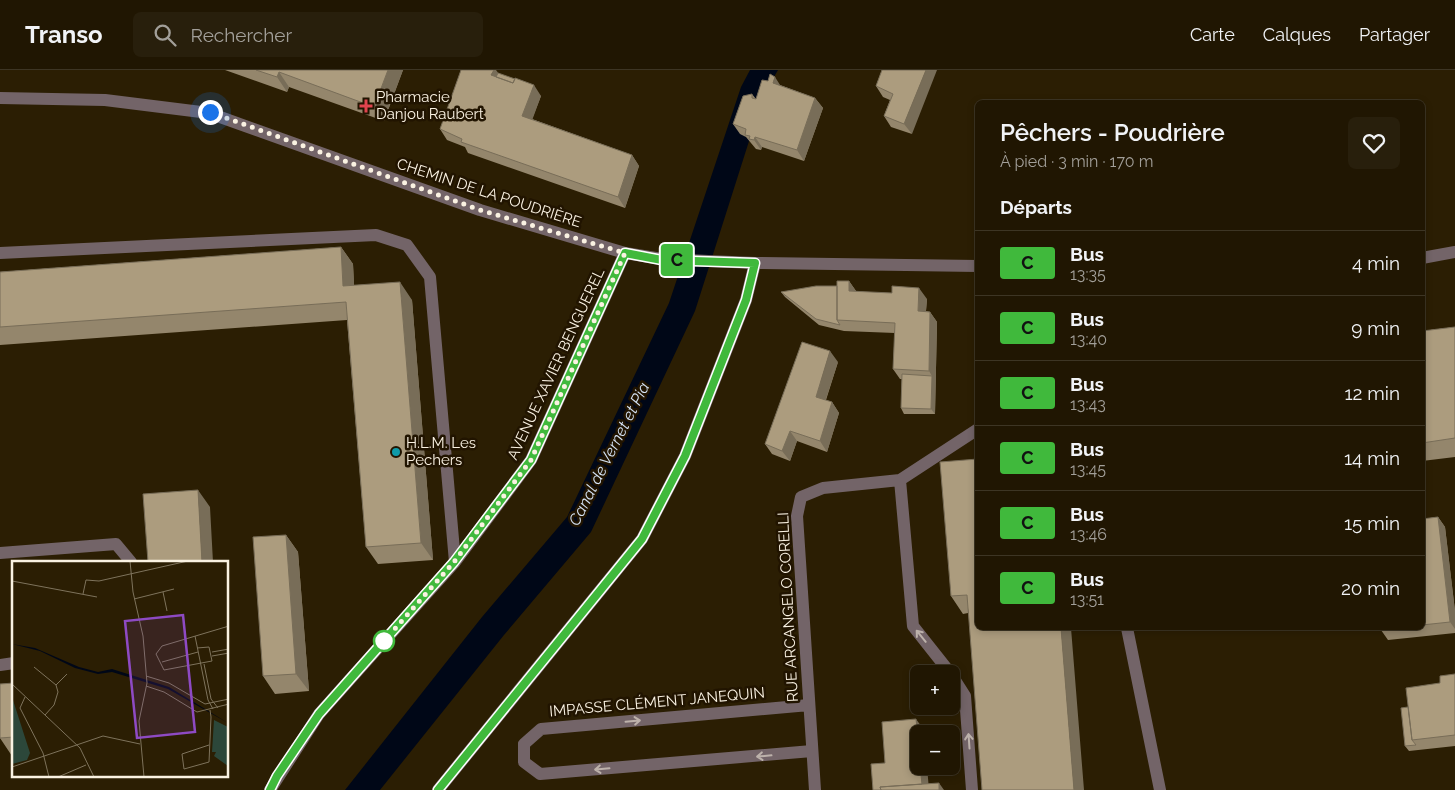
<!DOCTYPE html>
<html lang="fr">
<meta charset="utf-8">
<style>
:root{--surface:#201602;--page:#281f0c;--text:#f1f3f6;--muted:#a29f99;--line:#3d3524}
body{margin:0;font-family:Raleway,sans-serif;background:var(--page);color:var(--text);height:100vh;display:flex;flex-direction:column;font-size:19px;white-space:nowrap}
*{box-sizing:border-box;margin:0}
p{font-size:16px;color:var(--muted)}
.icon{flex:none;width:28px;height:28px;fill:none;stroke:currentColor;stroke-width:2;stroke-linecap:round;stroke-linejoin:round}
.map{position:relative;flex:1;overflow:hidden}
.sheet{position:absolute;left:975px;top:30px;width:450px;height:530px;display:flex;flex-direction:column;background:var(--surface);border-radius:8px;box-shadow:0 2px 8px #0003,0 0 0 1px var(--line)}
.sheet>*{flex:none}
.badge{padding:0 10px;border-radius:4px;font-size:18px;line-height:32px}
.buttons{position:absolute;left:910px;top:595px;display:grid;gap:10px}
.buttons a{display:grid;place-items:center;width:50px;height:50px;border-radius:8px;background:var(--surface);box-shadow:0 2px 8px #0003,0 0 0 1px var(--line);font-size:25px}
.you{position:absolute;width:25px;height:25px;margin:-12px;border:4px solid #fff;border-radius:50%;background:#1a73e8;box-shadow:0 0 0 8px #1a73e833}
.map>.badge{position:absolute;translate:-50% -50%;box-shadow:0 0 0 2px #fff}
h2{padding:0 25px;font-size:19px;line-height:45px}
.round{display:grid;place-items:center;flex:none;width:52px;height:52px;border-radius:8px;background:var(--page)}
.head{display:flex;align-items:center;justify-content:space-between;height:85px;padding:0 25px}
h1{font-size:24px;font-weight:600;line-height:38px}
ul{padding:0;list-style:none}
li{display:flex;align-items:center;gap:15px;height:65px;padding:0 25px;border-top:1px solid var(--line)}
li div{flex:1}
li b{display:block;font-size:19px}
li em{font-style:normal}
li .badge{min-width:55px;font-weight:700;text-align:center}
header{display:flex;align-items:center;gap:30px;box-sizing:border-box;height:70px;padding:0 25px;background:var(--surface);border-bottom:1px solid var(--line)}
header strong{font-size:24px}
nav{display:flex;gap:28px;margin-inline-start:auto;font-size:18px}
.search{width:350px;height:45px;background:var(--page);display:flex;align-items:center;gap:12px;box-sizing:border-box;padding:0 18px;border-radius:8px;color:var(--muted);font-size:19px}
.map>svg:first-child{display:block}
.water{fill:#000717}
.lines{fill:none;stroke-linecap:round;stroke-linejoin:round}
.minor{stroke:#736468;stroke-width:12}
.wall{fill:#94866c}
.shaded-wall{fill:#786d58}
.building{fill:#ac9c7e;stroke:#786d58}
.oneway{stroke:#bdb2ab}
.line-casing{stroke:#fff;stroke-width:11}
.line{stroke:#40b93c;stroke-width:8}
.walk{stroke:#faf2e2;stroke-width:5;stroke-dasharray:0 9}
.health-dot{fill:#e0444e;stroke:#211400;stroke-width:2}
.culture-dot{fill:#0f9aa8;stroke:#211400;stroke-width:2}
.stop-dot{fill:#fff;stroke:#40b93c;stroke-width:2.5}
.labels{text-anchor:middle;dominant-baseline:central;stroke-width:5;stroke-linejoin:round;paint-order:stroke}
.poi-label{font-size:15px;fill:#faf2e2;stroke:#211400;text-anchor:start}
.street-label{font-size:15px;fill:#faf2e2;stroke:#211400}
.water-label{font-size:16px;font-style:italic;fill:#d7e5f7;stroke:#211400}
.inset-road{fill:none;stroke:#7e735c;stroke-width:1}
.view{fill:#8e4ac4;fill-opacity:0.15;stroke:#8e4ac4;stroke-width:2.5}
.inset-edge{fill:none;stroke:#faf2e2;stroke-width:2.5}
</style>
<header>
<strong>Transo</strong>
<div class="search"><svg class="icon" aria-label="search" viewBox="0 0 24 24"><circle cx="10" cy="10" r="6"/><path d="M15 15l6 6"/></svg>Rechercher</div>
<nav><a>Carte</a><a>Calques</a><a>Partager</a></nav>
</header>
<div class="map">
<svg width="1455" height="720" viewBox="0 0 1455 720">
<rect width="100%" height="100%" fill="#2b1e03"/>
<path class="water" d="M 750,0 L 778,0 L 764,24 L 695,241 L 591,462 L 504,565 L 380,720 L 345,720 L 482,547 L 567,447 L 669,233 L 741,17 Z"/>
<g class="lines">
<path class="minor" d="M 0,28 L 105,30 L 209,43 L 480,140 L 625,183 L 662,189 L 755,193 L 978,196
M 0,183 L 376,165 L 407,175 L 430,207 L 455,492
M 1422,188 L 1455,182
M 900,410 L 913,556 L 951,604
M 0,483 L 116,474 L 131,492
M 1127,558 L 1160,720
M 0,595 L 14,593
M 951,604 L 965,626 L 972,720
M 809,635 L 541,659 L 524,674 L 524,692 L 540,704 L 812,681
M 270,720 L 319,644 L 455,492 L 531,390 L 625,183
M 438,720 L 642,469 L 685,386 L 746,230 L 755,193
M 815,720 L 797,446 L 801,427 L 823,418 L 900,410 L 978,359"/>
</g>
<path class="wall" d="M 225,0 L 403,0 L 384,51 L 289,17 L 287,22 Z
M 882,0 L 912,64 L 891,57 L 884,46 L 890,30 L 883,27 L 876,16 Z
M 498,3 L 541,26 L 532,49 L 632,85 L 639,96 L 625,138 L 468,83 L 465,77 L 447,70 L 440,59 Z
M 780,15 L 815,28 L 823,38 L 804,91 L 762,77 L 761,80 L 756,79 L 746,67 L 740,64 L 733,54 L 752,24 L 756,29 Z
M 341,177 L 353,194 L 354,215 L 412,230 L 433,490 L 378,494 L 366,477 L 347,250 L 0,275 L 0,202 Z
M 849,211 L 856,221 L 927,229 L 926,241 L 930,242 L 937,252 L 935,344 L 904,344 L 901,338 L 902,309 L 900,309 L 893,299 L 895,263 L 844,261 L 819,255 L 785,227 L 781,222 L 837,216 Z
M 1455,257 L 1455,387 L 1422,391 L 1422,261 Z
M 838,292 L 826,330 L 832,332 L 839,343 L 827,382 L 797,371 L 790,391 L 772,384 L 765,374 Z
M 978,389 L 968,543 L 963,544 L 951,526 Z
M 1438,447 L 1445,457 L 1455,541 L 1455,563 L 1388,570 L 1381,560 L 1381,558 L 1422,558 L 1422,449 Z
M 286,465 L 298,482 L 309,621 L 275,624 L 263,606 Z
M 1455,604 L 1455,676 L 1409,681 L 1405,676 L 1440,613 Z
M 14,613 L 14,686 L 12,686 L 0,668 Z"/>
<path class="shaded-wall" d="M 388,0 L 403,0 L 384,51 L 374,37 Z
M 494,0 L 496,0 L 502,8 L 500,12 L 491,5 Z
M 926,0 L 937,0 L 912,64 L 904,54 Z
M 279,2 L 289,17 L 287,22 L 277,7 Z
M 775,7 L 782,18 L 773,13 Z
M 534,15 L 541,26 L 530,56 L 522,46 Z
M 815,28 L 823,38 L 804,91 L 797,80 Z
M 755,67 L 762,77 L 761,80 L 754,70 Z
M 632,85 L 639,96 L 625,138 L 618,127 Z
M 341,177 L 353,194 L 355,233 L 343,216 Z
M 849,211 L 856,221 L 849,221 Z
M 400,212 L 412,230 L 433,490 L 421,473 Z
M 919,218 L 927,229 L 925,252 L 918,241 Z
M 930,242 L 937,252 L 935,344 L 931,339 L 932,306 L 929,301 Z
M 830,281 L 838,292 L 823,338 L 816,327 Z
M 832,332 L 839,343 L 827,382 L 820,371 Z
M 790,361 L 797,371 L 790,391 L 782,381 Z
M 198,420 L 210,437 L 213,492 L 202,492 Z
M 1438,447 L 1445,457 L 1455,541 L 1455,559 L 1450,552 Z
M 286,465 L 298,482 L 309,621 L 296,604 Z
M 1061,558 L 1071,558 L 1084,720 L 1074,720 Z
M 916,649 L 924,660 L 924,664 L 919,664 L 919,676 Z
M 920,696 L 927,696 L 929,720 L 922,718 Z
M 939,713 L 944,720 L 939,720 Z"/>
<path class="building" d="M 256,0 L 388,0 L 374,37 L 279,2 L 277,7 Z
M 461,0 L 494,0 L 491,5 L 513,13 L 515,8 L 534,15 L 522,46 L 632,85 L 618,127 L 461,72 L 462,69 L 440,59 Z
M 882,0 L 926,0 L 904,54 L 884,46 L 893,24 L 876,16 Z
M 498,3 L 515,9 L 513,13 L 496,7 Z
M 770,4 L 775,7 L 773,13 L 815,28 L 797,80 L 755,67 L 754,70 L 749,69 L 750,66 L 745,65 L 746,59 L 733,54 L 743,26 L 752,24 L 752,28 L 756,29 L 762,10 L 768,11 Z
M 341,177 L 343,216 L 400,212 L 421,473 L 366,477 L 346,232 L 0,257 L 0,202 Z
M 837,211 L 849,211 L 849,221 L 892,223 L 892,216 L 919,218 L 918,241 L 930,242 L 929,301 L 893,299 L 895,253 L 837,250 Z
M 816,216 L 837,216 L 837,250 L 840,255 L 816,249 L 781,222 Z
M 1455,257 L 1455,368 L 1422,373 L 1422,261 Z
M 802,272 L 830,281 L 816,327 L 832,332 L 820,371 L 790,361 L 782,381 L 765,374 Z
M 902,304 L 932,306 L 931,339 L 901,338 Z
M 978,389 L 978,558 L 1061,558 L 1074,720 L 982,720 L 967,525 L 951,526 L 940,392 Z
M 198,420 L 202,492 L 148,492 L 143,424 Z
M 1438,447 L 1450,552 L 1422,555 L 1422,449 Z
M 286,465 L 296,604 L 263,606 L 253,467 Z
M 1381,558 L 1403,558 L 1381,560 Z
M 1455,604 L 1455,665 L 1412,670 L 1406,618 L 1440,613 L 1440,606 Z
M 14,613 L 14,667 L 0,668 L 0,614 Z
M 1408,637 L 1412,670 L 1416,675 L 1405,676 L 1401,638 Z
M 916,649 L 919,676 L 919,696 L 920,696 L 922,714 L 880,717 L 881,720 L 873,720 L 871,694 L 885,693 L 882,652 Z
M 939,713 L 939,720 L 881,720 L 880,717 Z"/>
<defs><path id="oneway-shaft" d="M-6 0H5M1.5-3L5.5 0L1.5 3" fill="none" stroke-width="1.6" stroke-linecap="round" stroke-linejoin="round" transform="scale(1.25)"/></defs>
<g class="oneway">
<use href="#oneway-shaft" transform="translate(921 566) rotate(-129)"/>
<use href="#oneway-shaft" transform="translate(633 651) rotate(-5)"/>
<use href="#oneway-shaft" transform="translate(969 671) rotate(-94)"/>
<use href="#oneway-shaft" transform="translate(764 686) rotate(175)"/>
<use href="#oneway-shaft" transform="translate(602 699) rotate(175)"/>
</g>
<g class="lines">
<defs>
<path id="line" d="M 270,720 L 277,706 L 319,644 L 454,492 L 531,390 L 625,183 L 662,190 L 755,193 L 746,230 L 685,386 L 642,469 L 438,720"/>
</defs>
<use href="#line" class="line-casing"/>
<use href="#line" class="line"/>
<path class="walk" d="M 210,42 L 480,140 L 625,183 L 531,390 L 454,492 L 384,571"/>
</g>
<path class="health-dot" d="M363.5 28.5h5v5h5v5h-5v5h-5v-5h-5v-5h5z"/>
<circle class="culture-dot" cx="396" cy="382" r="5"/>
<circle class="stop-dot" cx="384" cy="571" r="10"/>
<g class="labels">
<g class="poi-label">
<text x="376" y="27">Pharmacie<tspan x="376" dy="17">Danjou Raubert</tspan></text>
<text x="406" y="373">H.L.M. Les<tspan x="406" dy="17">Pechers</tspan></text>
</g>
<g class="street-label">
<text transform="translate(489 123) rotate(18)">CHEMIN DE LA POUDRIÈRE</text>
<text transform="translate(556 294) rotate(-65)">AVENUE XAVIER BENGUEREL</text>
<text transform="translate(788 537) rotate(-93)">RUE ARCANGELO CORELLI</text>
<text transform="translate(657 632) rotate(-5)">IMPASSE CLÉMENT JANEQUIN</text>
</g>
<g class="water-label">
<text transform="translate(609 384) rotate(-63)">Canal de Vernet et Pia</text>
</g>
</g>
<g transform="translate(12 491)">
<rect width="216" height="216" fill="#2b1e03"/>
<path d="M 0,136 L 18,192 L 15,199 L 0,203 ZM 202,159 L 216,166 L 216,205 L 202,195 L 204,191 L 200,191 Z" fill="#2c473a"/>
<path d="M 0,83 L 23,87 L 67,106 L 86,111 L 100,108 L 157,126 L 216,162 L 156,128 L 100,111 L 86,113 L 63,107 L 28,90 Z" fill="#000717"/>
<path class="inset-road" d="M 118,0 L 121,31 L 131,75 L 135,122 L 127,160 L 132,216M 0,20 L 85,36M 151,31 L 155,50M 71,33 L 74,19 L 87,20 L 176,0M 122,38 L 162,28M 183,75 L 196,139 L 201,148M 200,91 L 217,88M 144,93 L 152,109 L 200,100 L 197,86 L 185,87M 144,93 L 150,85 L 217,65M 200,95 L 217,92M 150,101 L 186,91M 192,103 L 199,138 L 206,147M 22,106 L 44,124 L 46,131 L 42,144 L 33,154M 134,115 L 157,122 L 193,143 L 217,138M 0,123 L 68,187 L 82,216M 44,124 L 55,113M 134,125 L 152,131 L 185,151 L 217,143M 13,136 L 8,147 L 31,192 L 37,216M 197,184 L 170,193 L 172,208 L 197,201 L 199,156 L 198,149M 0,206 L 91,175 L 128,183M 46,216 L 74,204"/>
<path class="view" d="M 171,54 L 183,171 L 125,177 L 113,60 Z"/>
<rect width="216" height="216" class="inset-edge"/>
</g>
</svg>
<div class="buttons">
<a>+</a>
<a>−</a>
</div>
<div class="you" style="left:210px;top:42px"></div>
<b class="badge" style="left:677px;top:190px;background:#40b93c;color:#111">C</b>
<section class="sheet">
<div class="head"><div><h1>Pêchers - Poudrière</h1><p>À pied · 3 min · 170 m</p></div><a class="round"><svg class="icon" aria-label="heart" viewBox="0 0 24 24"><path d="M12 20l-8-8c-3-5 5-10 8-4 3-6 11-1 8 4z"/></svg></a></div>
<h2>Départs</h2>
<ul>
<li><span class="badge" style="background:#40b93c;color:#111">C</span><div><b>Bus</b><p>13:35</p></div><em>4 min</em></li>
<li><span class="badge" style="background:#40b93c;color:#111">C</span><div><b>Bus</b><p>13:40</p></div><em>9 min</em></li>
<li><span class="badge" style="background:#40b93c;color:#111">C</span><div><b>Bus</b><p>13:43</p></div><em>12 min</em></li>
<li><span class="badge" style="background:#40b93c;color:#111">C</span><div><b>Bus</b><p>13:45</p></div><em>14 min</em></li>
<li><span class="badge" style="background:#40b93c;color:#111">C</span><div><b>Bus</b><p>13:46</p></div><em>15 min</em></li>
<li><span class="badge" style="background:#40b93c;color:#111">C</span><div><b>Bus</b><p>13:51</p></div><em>20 min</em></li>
</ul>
</section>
</div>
